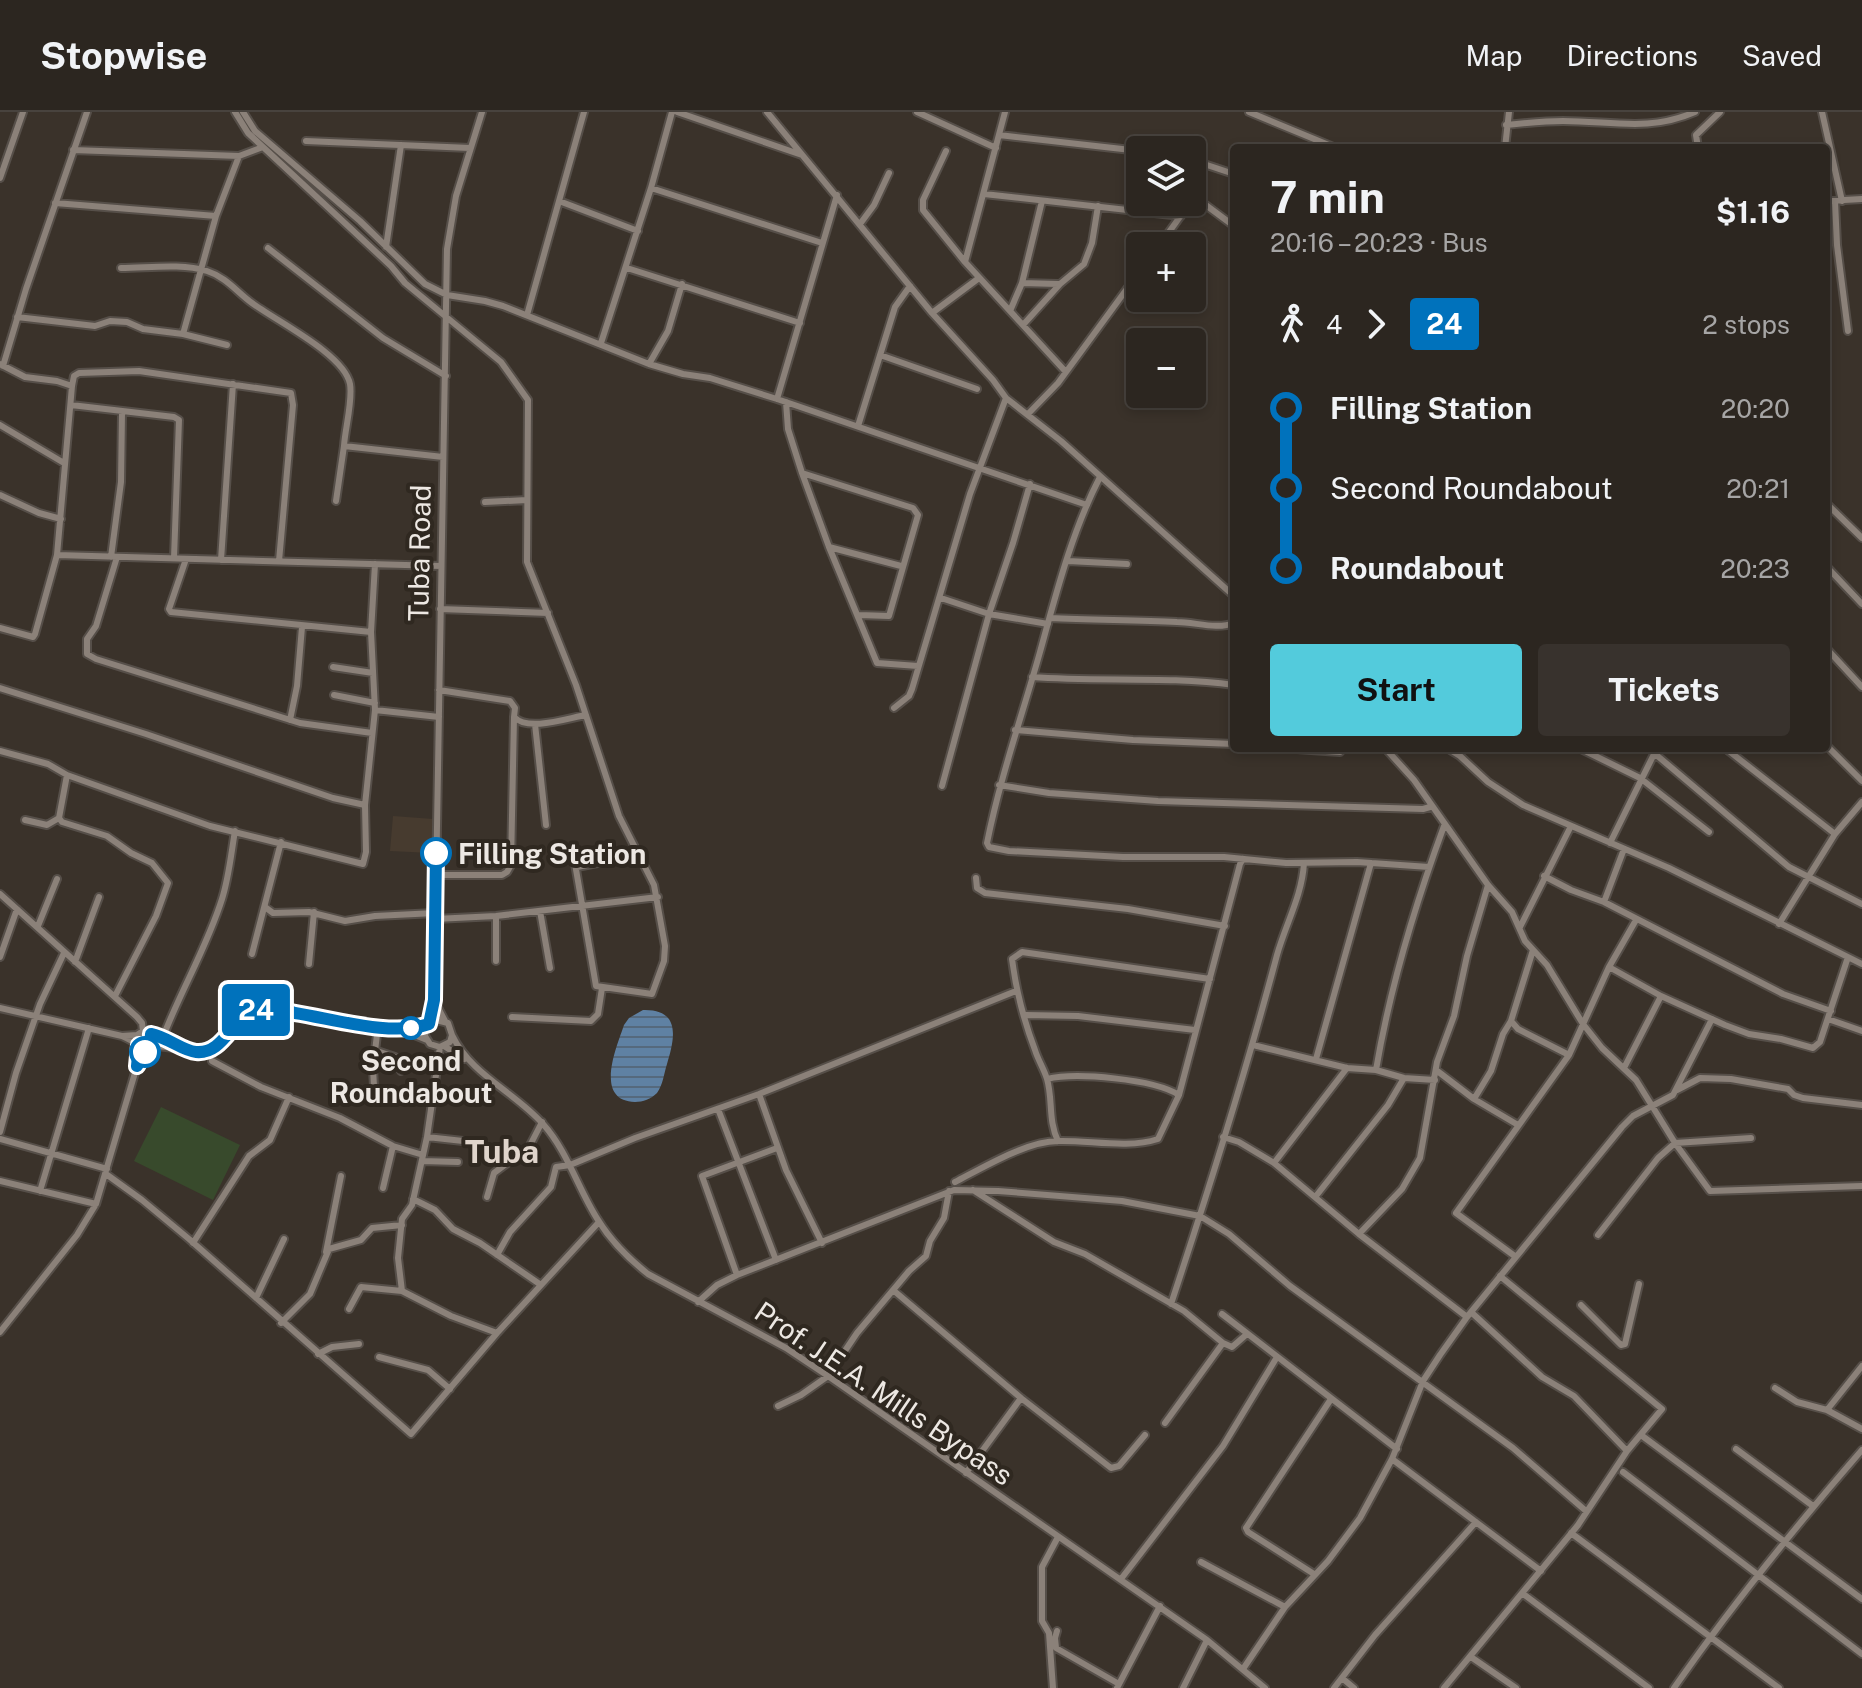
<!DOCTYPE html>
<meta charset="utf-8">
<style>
:root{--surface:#2c2620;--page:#38322d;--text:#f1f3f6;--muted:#a6a5a5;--line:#48433e;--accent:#53cbdc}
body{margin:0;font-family:"Public Sans",sans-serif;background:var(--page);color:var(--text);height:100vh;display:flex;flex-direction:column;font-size:30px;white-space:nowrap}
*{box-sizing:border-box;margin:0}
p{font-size:26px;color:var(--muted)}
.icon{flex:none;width:44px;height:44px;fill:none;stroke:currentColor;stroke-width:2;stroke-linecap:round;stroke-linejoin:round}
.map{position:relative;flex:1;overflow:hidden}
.details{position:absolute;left:1230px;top:32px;width:600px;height:608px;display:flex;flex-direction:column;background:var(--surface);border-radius:8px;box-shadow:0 4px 12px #0003,0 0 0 2px var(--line)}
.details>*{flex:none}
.badge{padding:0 16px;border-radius:6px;font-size:28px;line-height:52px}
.controls{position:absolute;left:1126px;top:24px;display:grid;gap:16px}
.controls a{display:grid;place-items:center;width:80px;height:80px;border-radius:8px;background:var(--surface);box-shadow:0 4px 12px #0003,0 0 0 2px var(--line);font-size:40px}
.map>.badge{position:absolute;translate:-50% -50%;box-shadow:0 0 0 4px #fff}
.legs{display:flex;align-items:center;gap:12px;height:88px;padding:0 40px;font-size:26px}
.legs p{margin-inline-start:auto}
.summary{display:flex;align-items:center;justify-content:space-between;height:136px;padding:0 40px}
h1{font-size:44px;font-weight:700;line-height:60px}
.cta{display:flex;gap:16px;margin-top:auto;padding:16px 40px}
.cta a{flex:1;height:92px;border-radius:8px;background:var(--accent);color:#111;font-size:32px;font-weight:700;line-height:92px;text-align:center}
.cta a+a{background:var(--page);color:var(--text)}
ul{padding:0 40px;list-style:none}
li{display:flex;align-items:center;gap:28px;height:80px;font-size:30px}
li i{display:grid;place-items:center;width:12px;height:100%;margin:0 10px;background:currentColor}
li i::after{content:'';width:20px;height:20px;margin:-10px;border:6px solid;border-radius:50%;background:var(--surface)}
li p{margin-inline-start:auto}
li:first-child i{background:linear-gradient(#0000 50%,currentColor 0)}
li:last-child i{background:linear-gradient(currentColor 50%,#0000 0)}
header{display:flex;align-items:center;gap:48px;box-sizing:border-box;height:112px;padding:0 40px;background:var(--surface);border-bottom:2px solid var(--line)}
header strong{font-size:38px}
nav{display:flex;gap:44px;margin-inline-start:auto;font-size:28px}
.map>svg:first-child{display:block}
.built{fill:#473b2f}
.garden{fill:#384a2c}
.water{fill:url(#water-rules)}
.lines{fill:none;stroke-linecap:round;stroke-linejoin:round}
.minor-casing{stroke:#564f49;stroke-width:10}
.minor{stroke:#8b8179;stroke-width:6}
.line-1-casing{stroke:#fff;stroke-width:18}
.line-1{stroke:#0072bc;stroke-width:12}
.stop-1-dot{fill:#fff;stroke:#0072bc;stroke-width:4}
.labels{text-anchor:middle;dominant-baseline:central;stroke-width:8;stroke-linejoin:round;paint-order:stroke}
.street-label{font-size:28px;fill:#ede8e3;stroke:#2f2820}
.stop-label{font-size:28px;font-weight:bold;fill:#ede8e3;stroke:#2f2820;text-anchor:start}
.quarter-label{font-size:32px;font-weight:bold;fill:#e0d5cc;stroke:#2f2820}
</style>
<header>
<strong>Stopwise</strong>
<nav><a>Map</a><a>Directions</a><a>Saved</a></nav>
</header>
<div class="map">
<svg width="1862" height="1576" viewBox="0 0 1862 1576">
<defs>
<pattern id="water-rules" width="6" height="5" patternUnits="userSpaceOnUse" patternTransform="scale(2)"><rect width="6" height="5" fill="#5f81a3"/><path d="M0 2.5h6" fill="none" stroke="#55697d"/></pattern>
</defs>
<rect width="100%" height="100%" fill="#3a322a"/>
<path class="built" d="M 393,704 L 433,707 L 431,741 L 390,739 Z"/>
<path class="garden" d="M 161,995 L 240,1033 L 213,1088 L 134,1049 Z"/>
<path class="water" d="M 643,898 C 681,897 675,926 667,952 C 664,961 663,973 657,981 C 651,987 643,990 635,990 C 593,989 617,934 624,913 L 629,906 Z"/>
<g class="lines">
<defs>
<path id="minor" d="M 235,0 L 248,21 L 391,154 L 405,171 L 501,250 L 528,288 L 527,450 L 576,573 L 619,704 L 654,773 L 665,834 L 664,849 L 652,882 L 596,874 L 573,740
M 243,0 L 255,19 L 360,109 L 425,172 L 447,183 L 485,189 L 503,194 L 649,252 L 683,262 L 710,266 L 777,287 L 1087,393
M 677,0 L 802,43
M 767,0 L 932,201 L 993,268 L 1006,286 L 1061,329 L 1234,484
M 917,0 L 996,36
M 1249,0 L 1336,36
M 1822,0 L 1842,89
M 1506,13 C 1525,11 1544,9 1563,9 C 1612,9 1649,20 1695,0
M 999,23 L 1140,39
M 306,29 L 470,36
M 1505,36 L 1509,0
M 1698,36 L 1696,23 L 1720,0
M 73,38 L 239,44 L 263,35
M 946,39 L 923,88 L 923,98 L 965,150 L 1065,259
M 1192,48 L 1234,62
M 0,66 L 23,0
M 1192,72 L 1198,49
M 651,76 L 822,131
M 984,82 L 1181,104
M 559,89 L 638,119
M 1826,89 L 1862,87
M 1835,89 L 1837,133 L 1848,219
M 55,91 L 216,104
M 860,112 L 874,93 L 889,61
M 1159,134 L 1187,95 L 1199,88 L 1234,114
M 386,135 L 401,33
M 268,136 L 383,226 L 446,264
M 965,150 L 1005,0
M 121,156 C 148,156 181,151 207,159 C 226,165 237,180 252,191 C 276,209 344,242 350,272 C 353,288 345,317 344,334 L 443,345
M 627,156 L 800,211
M 1022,171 L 1058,172
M 1010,199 L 1022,171 L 1042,89
M 932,201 L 979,166
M 527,203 L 584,0
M 17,205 L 95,214 L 110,209 L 127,210 L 143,217 L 183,222 L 227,233
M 1023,213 L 1060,172 L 1084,152 L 1092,131 L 1098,94
M 183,222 L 216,104 L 239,44
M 601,231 L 651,76 L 672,0
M 880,243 L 977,277
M 0,252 L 25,265 L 57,269 L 72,274
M 649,252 L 668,219 L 682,172
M 3,254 L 26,177 L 87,0
M 777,287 L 837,83
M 786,290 L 788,317 L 802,361 L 913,396 L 918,403 L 889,504 L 859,503
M 71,293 L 174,305 L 179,308 L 174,446
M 1028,302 L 1058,271 L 1140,159
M 0,313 L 64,351
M 858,314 L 895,195 L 910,174
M 802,361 L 829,435 L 901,454
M 1100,365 C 1072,419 1056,482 1040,540 C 1022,604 1000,666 987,731 L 989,735 L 1009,739 L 1123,745 L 1224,745 L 1286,751 L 1357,750 L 1429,755
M 0,383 L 39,401 L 61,407
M 336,389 L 344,334
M 485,390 L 527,388
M 1826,391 L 1862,426
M 829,435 L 877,551 L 918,554
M 57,443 L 441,454
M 111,445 L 121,370 L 122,301
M 117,445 L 96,514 L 87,527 L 87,542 L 96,547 L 300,611 L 372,621
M 186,447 L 169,497 L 171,500 L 371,520
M 221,448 L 233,272
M 1068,449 L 1127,452
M 1826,454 L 1862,492
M 941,486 L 989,502 L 1048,512
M 440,497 L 548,501
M 1050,506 C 1092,508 1135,508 1177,510 C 1195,510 1217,518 1234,511
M 0,516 L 33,525 L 35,522 L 57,443 L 72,274 L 74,264 L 79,261 L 139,259 L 291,281 L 293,293 L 279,449
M 1826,536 L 1862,575
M 333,555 L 373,561
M 1032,565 C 1099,570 1167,564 1234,573
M 0,576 L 146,622 L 333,686 L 365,693
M 439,578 L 510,589 L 515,596 L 514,605 C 528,620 568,606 586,603
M 334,583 L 375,591
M 894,596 L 909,584 L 912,577 L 970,382 L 1006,286
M 375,598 L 439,605
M 290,608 L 297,574 L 302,515
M 535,612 L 546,713
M 1015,618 L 1133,628 L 1234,632
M 1826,633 L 1862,669
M 1282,636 L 1340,640 L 1343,636
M 1385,636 L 1414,668 L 1488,773 L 1512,800 L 1525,829 L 1547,853 L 1583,912 L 1602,936 L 1636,968 L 1675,1031 L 1710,1079 L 1862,1074
M 1447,636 L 1460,644 L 1488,670 L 1523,693 L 1669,756 L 1862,852
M 1579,636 L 1640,666 L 1709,720
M 1725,636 L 1835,722
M 0,639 L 48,652 L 67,663 L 210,714 L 363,752 L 366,740 L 365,693 L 375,598 L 371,520 L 375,452
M 1654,641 L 1789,755 L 1862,792
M 67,663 L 59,706 L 62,710 L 107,724 L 131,741 L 152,751 L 168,771 L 156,804 L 115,884
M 999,673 L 1049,681 L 1158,689 L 1423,697 L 1430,695
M 942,674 L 989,502 L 1013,431 L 1030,372
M 25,708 L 47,713 L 59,706
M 1610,731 L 1657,636
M 577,755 L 638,743
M 435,763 L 502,763 L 507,760 L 511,753 L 514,605
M 1544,764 L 1571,778 L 1604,790 L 1783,882 L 1831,899
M 976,766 L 977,776 L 985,781 L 1128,797 L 1225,814
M 0,782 L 137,905 L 142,911 L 143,919
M 1604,790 L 1624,737
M 265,795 L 273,801 L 309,800 L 345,809 L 375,804 L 435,801
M 540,799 L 550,856
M 496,804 L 496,849
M 435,807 L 496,804 L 658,785
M 1779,812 L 1835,722 L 1862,690
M 38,814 L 57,767
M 1520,815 L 1571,714
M 1533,838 L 1511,909 L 1518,917 L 1569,943 L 1609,855 L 1636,808
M 252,842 L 281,730
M 0,845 L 17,797
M 75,850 L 99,785
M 309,852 L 314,800
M 1609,855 L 1661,884 L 1725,913 L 1749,922 L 1781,927 L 1813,936 L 1820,930 L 1848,845
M 434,888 L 445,909
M 0,896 L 122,924 C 142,933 138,933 137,954 L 96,1092 L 77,1123 L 0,1220
M 1026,903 L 1078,904 L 1195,918
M 512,905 L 591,909 L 598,902 L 602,876
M 1828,907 L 1862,919
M 430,911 L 434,888 L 447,137 L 456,84 L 482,0
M 404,917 L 428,912
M 143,919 L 168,926 L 188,939
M 452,923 C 471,963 515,980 543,1012 C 568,1040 578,1077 598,1108 C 611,1129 629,1147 648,1162 L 786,1236 L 828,1264 L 1207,1528 L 1265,1576
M 122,924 L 137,923 L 143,919
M 163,925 C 181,878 207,835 222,787 C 229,765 231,742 235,719
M 1253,933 L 1347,956 L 1376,958 L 1404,966 L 1435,968
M 444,934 L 464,947
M 440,935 L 430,932 L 425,924 L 426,915 L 436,908 L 448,911 L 452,923 L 450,930 L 440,935 L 427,1025 L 412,1093 L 402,1107 L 398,1146 L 402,1179 L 451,1204 L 497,1221
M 374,938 L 395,945 L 401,959
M 1316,947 L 1371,751
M 212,949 L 261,975 L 340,1006 L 393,1034 L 423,1043
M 139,951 L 150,933 L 206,940 L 214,936 L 244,903 L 267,896 L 400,917 L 427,928
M 1624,956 L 1661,884
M 1376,958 C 1390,875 1415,793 1444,714
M 1436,958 L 1474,987 L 1518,1013
M 1047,967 C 1076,960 1154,967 1179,983
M 374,975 L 373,956 L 378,914
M 1677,978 L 1700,966 L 1731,967 L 1788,977 L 1794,983 L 1803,986 L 1862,993
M 759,982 L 786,1058 L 822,1131
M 1474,987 L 1491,959 L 1503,922 L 1511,909
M 718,997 L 776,1148
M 0,1020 L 16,961 L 40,892 L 64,841
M 427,1025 L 463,1029
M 1223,1025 L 1239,1030 L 1274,1051 L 1359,1122 L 1467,1205
M 0,1027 L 107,1057
M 1058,1029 C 1048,1009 1053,987 1047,967 C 1044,957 1038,948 1035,938 C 1024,909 1016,878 1012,847 L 1022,840 L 1210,867
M 422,1049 L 458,1050
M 1274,1051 L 1347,956
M 106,1062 L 142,1088 L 189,1127 L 411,1322 L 497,1221 L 599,1110
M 0,1069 L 96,1092
M 955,1070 C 982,1056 1027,1029 1058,1029 C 1090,1028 1127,1037 1158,1027 L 1179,983 L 1240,752 L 1243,747
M 383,1076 L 393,1034
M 973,1078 L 1054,1130 L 1085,1142 L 1184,1199 L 1223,1231 L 1232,1235 L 1247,1222
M 40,1079 L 89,916
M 1316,1084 L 1388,993 L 1404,966
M 487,1085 L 494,1061 L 510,1049 L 524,1045 L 542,1010
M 413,1087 L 435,1098 L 453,1117 L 480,1131 L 541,1173
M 1359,1122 L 1402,1077 L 1420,1046 L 1437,950 L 1454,904 L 1467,844 L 1488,773
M 1598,1123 L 1658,1046 L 1675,1031 L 1751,1026
M 193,1131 L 249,1044 L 270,1028 L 289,985
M 326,1140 L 341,1064
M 497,1143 L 510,1120 L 551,1075 L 556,1055 L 570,1053 L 635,1026 L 759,982 L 1016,879
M 1516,1145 L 1456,1101 L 1569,943
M 737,1163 L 702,1064 L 777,1036
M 893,1178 L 1021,1286 L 1111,1356 L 1119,1354 L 1145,1323
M 256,1186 L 284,1127
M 698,1190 L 717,1173 L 737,1163 L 954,1078 L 998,1079 L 1122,1089 L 1200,1104 L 1229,1122 L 1290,1174 L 1513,1336 L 1586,1399
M 1171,1192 C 1209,1077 1246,960 1277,843 C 1286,811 1302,784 1304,751
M 1581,1193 L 1621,1233 L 1625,1232 L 1639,1172
M 349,1197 L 361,1175 L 402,1179
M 1471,1200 L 1542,1265 L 1574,1284 L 1627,1339
M 1222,1202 L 1397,1337
M 281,1211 L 310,1182 L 329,1137 L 361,1128 L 372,1116 L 402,1113
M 318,1242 L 332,1235 L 359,1232
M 379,1245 L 428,1258 L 450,1277
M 1775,1276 L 1797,1290 L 1827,1298 L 1862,1317
M 778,1294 L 801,1283 L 828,1264 L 857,1221 L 909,1159 L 926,1144 L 930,1129 L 944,1106 L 949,1079
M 1827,1298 L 1862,1254
M 1165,1311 L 1223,1231
M 1641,1323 L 1862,1487
M 1736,1337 L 1813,1394
M 1392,1347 L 1541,1459
M 1623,1360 L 1862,1542
M 966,1361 L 1021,1286
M 1571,1421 L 1779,1576
M 1201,1450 L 1285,1495
M 1314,1462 L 1248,1420 L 1246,1416 L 1331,1287
M 1121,1467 L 1223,1334 L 1277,1245
M 1522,1481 L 1649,1576
M 1057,1519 L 1055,1526 L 1056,1536 L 1119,1572
M 1471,1545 L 1516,1576
M 1243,1557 L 1285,1495 L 1328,1449 L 1360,1406 L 1392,1347 L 1423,1269 L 1440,1243 L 1467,1205 L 1622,1015 L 1633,1004 L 1673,983 L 1712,907
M 1342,1566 L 1354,1576
M 1053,1576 L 1049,1521 L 1042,1509 L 1042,1455 L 1058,1425
M 1117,1576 L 1160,1494
M 1183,1576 L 1207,1528
M 1334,1576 L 1375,1523 L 1476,1410
M 1444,1576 L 1578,1413 L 1627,1339 L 1662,1297 L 1500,1164
M 1674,1576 C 1732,1493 1796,1414 1862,1338"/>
</defs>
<use href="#minor" class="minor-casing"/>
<use href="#minor" class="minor"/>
</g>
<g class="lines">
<defs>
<path id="line-1" d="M 145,940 L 137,954 L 139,933 L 144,935 L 150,933 L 151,922 C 167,925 183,939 196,940 C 227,943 233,897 265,896 C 275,896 286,899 295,901 C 334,907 392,925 429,912 L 434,888 L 436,741"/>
</defs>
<use href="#line-1" class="line-1-casing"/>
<use href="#line-1" class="line-1"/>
</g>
<g class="stop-1-dot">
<circle cx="436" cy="741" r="14"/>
<circle cx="411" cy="916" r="10"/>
<circle cx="145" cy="940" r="14"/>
</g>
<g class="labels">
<g class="street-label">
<text transform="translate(419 441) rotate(-89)">Tuba Road</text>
<text transform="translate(884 1281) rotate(34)">Prof. J.E.A. Mills Bypass</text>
</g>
<g class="stop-label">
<text x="458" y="741">Filling Station</text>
<text x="411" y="948" text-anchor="middle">Second<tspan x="411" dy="32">Roundabout</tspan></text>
</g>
<g class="quarter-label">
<text x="502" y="1039">Tuba</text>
</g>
</g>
</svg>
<div class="controls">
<a><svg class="icon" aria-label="layers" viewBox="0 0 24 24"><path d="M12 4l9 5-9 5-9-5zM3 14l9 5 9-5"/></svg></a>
<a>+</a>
<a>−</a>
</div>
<b class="badge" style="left:256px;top:898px;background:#0072bc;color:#fff">24</b>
<section class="details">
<div class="summary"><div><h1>7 min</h1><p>20:16 – 20:23 · Bus</p></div><b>$1.16</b></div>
<div class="legs"><svg class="icon" aria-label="walk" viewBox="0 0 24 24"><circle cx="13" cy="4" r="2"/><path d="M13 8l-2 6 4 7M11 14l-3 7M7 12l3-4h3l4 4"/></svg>4<svg class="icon" aria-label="forward" viewBox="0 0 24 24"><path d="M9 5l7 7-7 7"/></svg><b class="badge" style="background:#0072bc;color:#fff">24</b><p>2 stops</p></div>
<ul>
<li><i style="color:#0072bc"></i><b>Filling Station</b><p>20:20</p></li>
<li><i style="color:#0072bc"></i><span>Second Roundabout</span><p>20:21</p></li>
<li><i style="color:#0072bc"></i><b>Roundabout</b><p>20:23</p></li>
</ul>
<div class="cta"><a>Start</a><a>Tickets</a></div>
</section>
</div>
